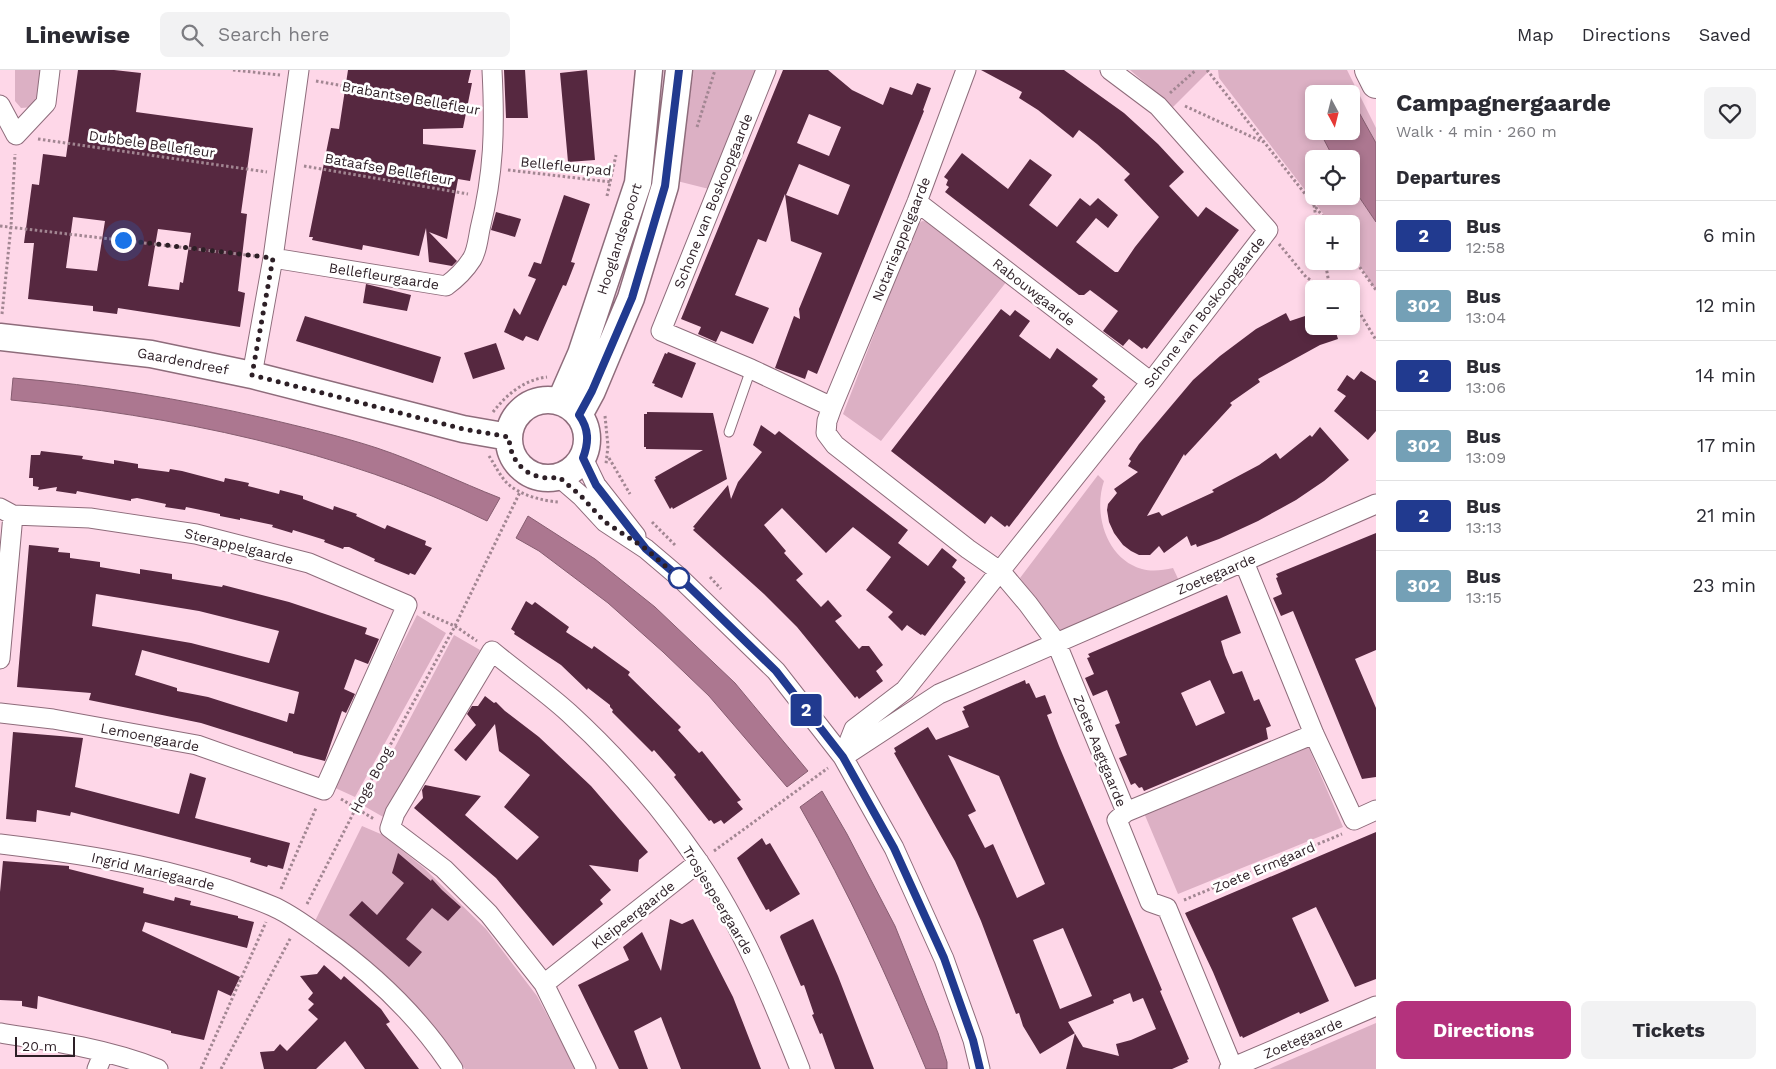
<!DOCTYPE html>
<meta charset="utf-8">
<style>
:root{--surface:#fff;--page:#f2f2f3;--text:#2b2b33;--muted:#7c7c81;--line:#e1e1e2;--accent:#b4327d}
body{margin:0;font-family:"Work Sans",sans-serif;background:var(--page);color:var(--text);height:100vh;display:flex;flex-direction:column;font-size:19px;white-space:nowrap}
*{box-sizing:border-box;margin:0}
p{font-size:16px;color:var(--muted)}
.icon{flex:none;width:28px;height:28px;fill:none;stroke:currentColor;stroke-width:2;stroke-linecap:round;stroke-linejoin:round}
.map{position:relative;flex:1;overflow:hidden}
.side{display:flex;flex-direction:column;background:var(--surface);width:400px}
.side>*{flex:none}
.badge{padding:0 10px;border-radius:4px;font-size:18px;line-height:32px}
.needle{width:32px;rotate:173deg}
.buttons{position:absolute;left:1305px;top:15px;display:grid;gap:10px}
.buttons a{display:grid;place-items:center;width:55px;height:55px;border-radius:8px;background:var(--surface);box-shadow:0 2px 8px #0003;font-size:25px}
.scale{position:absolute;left:15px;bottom:12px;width:60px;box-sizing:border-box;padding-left:5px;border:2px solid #2d1f26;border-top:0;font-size:14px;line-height:18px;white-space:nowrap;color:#2d1f26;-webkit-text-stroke:4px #fff;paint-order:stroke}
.you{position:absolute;width:25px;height:25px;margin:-12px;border:4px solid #fff;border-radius:50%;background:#1a73e8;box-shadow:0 0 0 8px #1a73e833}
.map>.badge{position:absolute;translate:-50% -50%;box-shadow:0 0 0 2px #fff}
h2{padding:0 20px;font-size:19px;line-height:45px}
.round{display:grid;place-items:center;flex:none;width:52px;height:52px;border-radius:8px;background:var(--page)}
.overview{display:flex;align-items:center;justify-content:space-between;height:85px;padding:0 20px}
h1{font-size:24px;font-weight:700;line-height:38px}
.button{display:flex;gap:10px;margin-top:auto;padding:10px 20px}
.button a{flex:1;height:58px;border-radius:8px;background:var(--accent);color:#fff;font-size:20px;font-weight:700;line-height:58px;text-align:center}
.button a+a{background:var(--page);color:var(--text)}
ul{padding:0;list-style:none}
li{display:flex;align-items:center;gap:15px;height:70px;padding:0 20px;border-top:1px solid var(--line)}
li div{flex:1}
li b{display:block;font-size:19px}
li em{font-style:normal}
li .badge{min-width:55px;font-weight:700;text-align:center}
header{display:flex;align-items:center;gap:30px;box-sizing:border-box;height:70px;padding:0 25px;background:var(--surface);border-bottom:1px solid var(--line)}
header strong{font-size:24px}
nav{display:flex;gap:28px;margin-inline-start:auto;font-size:18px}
.search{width:350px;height:45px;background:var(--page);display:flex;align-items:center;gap:12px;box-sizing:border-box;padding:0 18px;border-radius:8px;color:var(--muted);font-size:19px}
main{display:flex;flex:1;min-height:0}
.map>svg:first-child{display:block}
.green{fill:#dcb0c4}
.water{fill:#ac7790;stroke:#865d70}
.building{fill:#562840;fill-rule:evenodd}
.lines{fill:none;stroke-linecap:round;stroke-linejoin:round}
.lane-casing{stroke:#8e6c7b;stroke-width:11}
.street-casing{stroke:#8e6c7b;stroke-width:21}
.secondary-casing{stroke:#8e6c7b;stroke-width:29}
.primary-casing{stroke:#8e6c7b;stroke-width:30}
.path{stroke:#a28692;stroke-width:3;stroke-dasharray:2.5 2.5;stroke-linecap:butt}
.lane{stroke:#fff;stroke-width:9}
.street{stroke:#fff;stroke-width:19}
.secondary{stroke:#fff;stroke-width:26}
.primary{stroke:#fff;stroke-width:28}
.line-casing{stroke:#fff;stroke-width:11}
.line{stroke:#213a8f;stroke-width:8}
.walk{stroke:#2d1f26;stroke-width:5;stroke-dasharray:0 9}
.stop-dot{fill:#fff;stroke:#213a8f;stroke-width:2.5}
.labels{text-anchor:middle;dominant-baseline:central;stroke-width:5;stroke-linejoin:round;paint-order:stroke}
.street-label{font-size:14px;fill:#2d1f26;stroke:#fff}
</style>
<header>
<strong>Linewise</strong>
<div class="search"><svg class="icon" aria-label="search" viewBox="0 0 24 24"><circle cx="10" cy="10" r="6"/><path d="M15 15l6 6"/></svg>Search here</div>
<nav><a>Map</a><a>Directions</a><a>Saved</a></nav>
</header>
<main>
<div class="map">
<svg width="1376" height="999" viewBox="0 0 1376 999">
<rect width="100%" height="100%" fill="#fed7e8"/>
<path class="green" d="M 15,0 L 44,0 L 42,21 L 33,37 L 21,38 L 15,31 Z
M 694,0 L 761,0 L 713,120 L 677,111 Z
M 1130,0 L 1210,0 L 1173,37 Z
M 1218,0 L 1347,0 L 1376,58 L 1376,73 L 1356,38 L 1351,36 L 1351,24 L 1314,24 L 1314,61 L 1321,61 L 1334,89 L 1314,89 L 1314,126 L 1351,126 L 1351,115 L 1376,152 L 1376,221 L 1351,182 L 1351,154 L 1331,154 L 1219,8 Z
M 922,151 L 931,152 L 1007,211 L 881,371 L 843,344 L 916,156 Z
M 1098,405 L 1104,411 C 1093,443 1106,489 1142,499 C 1153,502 1163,500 1173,498 L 1181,515 L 1062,562 L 1020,508 Z
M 417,545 L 446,563 L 355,727 L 331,716 Z
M 454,565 L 480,580 L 385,748 L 364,736 Z
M 1308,676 L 1343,757 L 1178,824 L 1144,743 Z
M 362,756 L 383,765 L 424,798 L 486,859 L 537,926 L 576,999 L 465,999 L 424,945 L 375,896 L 316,854 L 315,851 Z
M 1376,953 L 1376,999 L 1269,999 Z"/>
<path class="water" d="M 1351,36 L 1356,37 L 1376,73 L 1376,152 L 1351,115 L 1351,89 L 1334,89 L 1321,64 L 1321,61 L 1351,61 Z
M 13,308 C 98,315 181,329 264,348 C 302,357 340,366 377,378 C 419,392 459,412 500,428 L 487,451 C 344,380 170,345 11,330 Z
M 528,446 L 595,489 L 655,537 L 735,613 L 808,701 L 787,717 L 709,626 L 663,582 L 608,533 L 539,481 L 516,468 Z
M 822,721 L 847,764 L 895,856 L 938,963 L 947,992 L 947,999 L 926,999 C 889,910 848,820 800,737 Z"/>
<path class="building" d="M 78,0 L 114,0 L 141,3 L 136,42 L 253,58 L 241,143 L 247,144 L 238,221 L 245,223 L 240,257 L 118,238 L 117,244 L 93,241 L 93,236 L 28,229 L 34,173 L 24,173 L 32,114 L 39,115 L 43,84 L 66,87 ZM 73,147 L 105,151 L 97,201 L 66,198 ZM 158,159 L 191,163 L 183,213 L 180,212 L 179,220 L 148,216 Z
M 348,0 L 471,0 L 468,13 L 472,13 L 463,58 L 423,59 L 423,74 L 476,80 L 470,111 L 458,109 L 447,169 L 429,162 L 457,191 L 452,196 L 429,192 L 426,158 L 419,186 L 363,175 L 362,180 L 312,170 L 313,167 L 309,167 L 331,58 L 339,59 Z
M 504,0 L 525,0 L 528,48 L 506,48 Z
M 587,0 L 595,90 L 568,92 L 560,3 Z
M 783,0 L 828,0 L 852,20 L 883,35 L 890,17 L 912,25 L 917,13 L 931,18 L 923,40 L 924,41 L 817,304 L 808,300 L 805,309 L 775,298 L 794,246 L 800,249 L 799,239 L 822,183 L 791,171 L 785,124 L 766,172 L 758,169 L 735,225 L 769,238 L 753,274 L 721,261 L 716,272 L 698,264 L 701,257 L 681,249 ZM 809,44 L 841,57 L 829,86 L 797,73 ZM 799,94 L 850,115 L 838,145 L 786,125 Z
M 981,0 L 1064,0 L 1124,43 L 1158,74 L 1184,102 L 1169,116 L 1198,147 L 1206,137 L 1239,160 L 1147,279 L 1144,277 L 1142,279 L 1129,269 L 1123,276 L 1103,261 L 1118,241 L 1090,220 L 1084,225 L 1079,225 L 945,122 L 949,117 L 946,115 L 948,110 L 944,107 L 962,83 L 1008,119 L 1030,89 L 1052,105 L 1029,135 L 1057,157 L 1080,128 L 1090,136 L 1098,128 L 1118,145 L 1108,158 L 1096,148 L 1076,172 L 1115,202 L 1118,202 L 1135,177 L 1159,147 L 1124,110 L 1130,104 L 1097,74 L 1079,60 L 1073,68 L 1038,40 L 1019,28 L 1022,22 Z
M 564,125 L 590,134 L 571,192 L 575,193 L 566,216 L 563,215 L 538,271 L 526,266 L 523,271 L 504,262 L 514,238 L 520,245 L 536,209 L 528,206 L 534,192 L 541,194 Z
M 496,142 L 521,149 L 515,167 L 491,160 Z
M 366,214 L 411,225 L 407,241 L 363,233 Z
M 1001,239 L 1010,246 L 1015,240 L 1030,251 L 1019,266 L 1050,289 L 1057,278 L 1098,309 L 1092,316 L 1105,327 L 1104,329 L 1106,331 L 1009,457 L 1007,455 L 1005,457 L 991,446 L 985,454 L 891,381 Z
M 1286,243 L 1290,251 L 1314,243 L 1314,256 L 1334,256 L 1338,269 L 1320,275 L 1258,309 L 1260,312 L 1230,333 L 1232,335 L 1185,386 L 1184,384 L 1147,446 L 1159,442 L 1162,446 L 1214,422 L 1212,420 L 1259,395 L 1276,383 L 1280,389 L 1310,365 L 1312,367 L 1320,357 L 1349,390 L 1324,411 L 1296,430 L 1258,451 L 1219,469 L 1197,477 L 1196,474 L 1191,476 L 1187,466 L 1164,483 L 1159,476 L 1150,485 L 1139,485 L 1131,481 L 1123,475 L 1114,463 L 1109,452 L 1107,440 L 1108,434 L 1117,423 L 1114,419 L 1138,402 L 1128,396 L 1131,391 L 1129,389 L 1139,374 L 1193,310 L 1220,286 L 1256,259 Z
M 305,246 L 441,287 L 433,313 L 296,271 Z
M 496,273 L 505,299 L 473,309 L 464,283 Z
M 668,282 L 696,293 L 682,328 L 654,316 L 655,314 L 652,313 L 665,283 L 667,284 Z
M 1361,301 L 1376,311 L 1376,361 L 1368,370 L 1334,341 L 1346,326 L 1337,320 L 1347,305 L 1354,310 Z
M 647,342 L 713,343 L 727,409 L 673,439 L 672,437 L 670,439 L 654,410 L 656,409 L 655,407 L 703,380 L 646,379 L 646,377 L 644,377 L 644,344 L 647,344 Z
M 761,355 L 775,365 L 779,361 L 908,460 L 898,473 L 928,496 L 942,478 L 957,490 L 952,497 L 965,508 L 964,510 L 966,512 L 925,566 L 922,564 L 921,565 L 907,555 L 902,561 L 888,547 L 893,542 L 866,520 L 891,487 L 853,457 L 826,483 L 782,438 L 764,455 L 786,481 L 784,483 L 803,504 L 796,510 L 821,537 L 828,530 L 842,546 L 835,551 L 859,579 L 862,576 L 869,576 L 883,595 L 876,601 L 883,611 L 859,629 L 857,626 L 855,628 L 797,557 L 764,524 L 693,460 L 695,458 L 693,457 L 728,415 L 731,429 L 738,412 L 762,382 L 753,375 Z
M 41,381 L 83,386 L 82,389 L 114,394 L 114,390 L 138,394 L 138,398 L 169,402 L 170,399 L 182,401 L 224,412 L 225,408 L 249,413 L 248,416 L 279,424 L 280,420 L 303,426 L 303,429 L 333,440 L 334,436 L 357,444 L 356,446 L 385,459 L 387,455 L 426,471 L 425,475 L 432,478 L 415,505 L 410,503 L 409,505 L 374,491 L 375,489 L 349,477 L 344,477 L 343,479 L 324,472 L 325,470 L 293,460 L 292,463 L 272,457 L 273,455 L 240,448 L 240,450 L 220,446 L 220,444 L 191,438 L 186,437 L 185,440 L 165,437 L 166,434 L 137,428 L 131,429 L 131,431 L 82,422 L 77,421 L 76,424 L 56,421 L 57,417 L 38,420 L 39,417 L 33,416 L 33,408 L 29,408 L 31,385 L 40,385 Z
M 1376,463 L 1376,580 L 1355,589 L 1376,638 L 1376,707 L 1362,709 L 1293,541 L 1281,546 L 1273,528 L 1282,524 L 1276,508 L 1278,507 L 1276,504 Z
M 29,475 L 59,478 L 58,482 L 70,483 L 70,488 L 100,492 L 100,497 L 140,504 L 140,499 L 172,504 L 172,509 L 222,517 L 223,515 L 289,532 L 367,558 L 365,564 L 379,569 L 368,594 L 355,589 L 344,619 L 355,624 L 346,643 L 342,641 L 325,691 L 293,683 L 293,682 L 201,653 L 89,630 L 91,623 L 17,617 ZM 96,524 L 199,541 L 279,561 L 269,593 L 191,573 L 92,556 ZM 142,580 L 299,622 L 294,644 L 289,643 L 287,652 L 208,627 L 177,621 L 177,618 L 135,605 Z
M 1227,525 L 1241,563 L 1221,571 L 1225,585 L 1233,604 L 1242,601 L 1254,631 L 1259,629 L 1271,656 L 1266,658 L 1268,669 L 1144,721 L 1142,717 L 1139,718 L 1135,713 L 1131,715 L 1119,688 L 1127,685 L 1115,655 L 1120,653 L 1107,620 L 1093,626 L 1085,608 L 1094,604 L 1087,588 L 1090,587 L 1088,584 ZM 1210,610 L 1225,643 L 1196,656 L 1181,623 Z
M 526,531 L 532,535 L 535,532 L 569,557 L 566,562 L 592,579 L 594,576 L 630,602 L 628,605 L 681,657 L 678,660 L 699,683 L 702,681 L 741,730 L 737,732 L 743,739 L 724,754 L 721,750 L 714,754 L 711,750 L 709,751 L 674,707 L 676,705 L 654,680 L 652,682 L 612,642 L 613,640 L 610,637 L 610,635 L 588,618 L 587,620 L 561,595 L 514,564 L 515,562 L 511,559 Z
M 1025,610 L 1026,614 L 1029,613 L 1036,628 L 1045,625 L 1052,643 L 1047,645 L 1059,676 L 1162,920 L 1160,921 L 1189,989 L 1187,990 L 1188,992 L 1172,999 L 1066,999 L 1075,963 L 1040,984 L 1023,956 L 1019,943 L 1016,944 L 981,851 L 955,791 L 894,683 L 896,682 L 894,678 L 928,657 L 936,670 L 969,657 L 962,641 L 965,640 L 963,637 ZM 948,685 L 999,706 L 1045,814 L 1017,828 L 993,774 L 985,778 L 968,745 L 976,741 ZM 1063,858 L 1092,926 L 1060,939 L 1033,870 ZM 1130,923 L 1133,932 L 1143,928 L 1156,959 L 1131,970 L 1116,974 L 1119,986 L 1083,977 L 1068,952 L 1114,933 L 1113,930 Z
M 485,626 L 494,633 L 496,632 L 505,641 L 539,667 L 591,716 L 648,782 L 639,790 L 638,802 L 589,795 L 611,820 L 600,830 L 603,834 L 553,876 L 496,808 L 414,738 L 423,728 L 422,720 L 425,715 L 481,726 L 465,745 L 517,790 L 539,767 L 504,737 L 530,705 L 499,681 L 495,654 L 466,691 L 454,680 L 476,655 L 467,644 L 472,636 L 478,636 Z
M 13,662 L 83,668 L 75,717 L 179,744 L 190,703 L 206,708 L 195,748 L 290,773 L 283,799 L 268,795 L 267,797 L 250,792 L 251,788 L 71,742 L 70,746 L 37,740 L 36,752 L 6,749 Z
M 1376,762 L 1376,909 L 1355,917 L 1316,837 L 1292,848 L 1329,931 L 1300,944 L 1299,942 L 1243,968 L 1242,966 L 1240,967 L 1213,902 L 1185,843 Z
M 762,768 L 766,775 L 770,773 L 800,824 L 770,842 L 769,839 L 766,840 L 737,788 Z
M 398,783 L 431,811 L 432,809 L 442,820 L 461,837 L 448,851 L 432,838 L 419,853 L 406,869 L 422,882 L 409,897 L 349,845 L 362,831 L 377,845 L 404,813 L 392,803 Z
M 3,791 L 69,796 L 69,799 L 144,818 L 143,823 L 174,831 L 175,827 L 191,831 L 190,835 L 238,846 L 238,848 L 254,852 L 247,878 L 145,852 L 142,861 L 240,907 L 231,926 L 218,920 L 204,970 L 171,963 L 171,961 L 38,926 L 37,939 L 22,936 L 22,931 L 0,930 L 0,822 Z
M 670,849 L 682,854 L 693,849 L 733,927 L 761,999 L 681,999 L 661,947 L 634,961 L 648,999 L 619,999 L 578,915 L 629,890 L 623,877 L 642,862 L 661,901 Z
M 813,849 L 838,906 L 874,999 L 835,999 L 822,963 L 820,964 L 812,945 L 814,944 L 804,915 L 801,916 L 780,867 L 781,865 Z
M 324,895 L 341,910 L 344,906 L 381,939 L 390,952 L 386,954 L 419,999 L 365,999 L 345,971 L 316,999 L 264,999 L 260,982 L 274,981 L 280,974 L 287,981 L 318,949 L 308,940 L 314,934 L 308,929 L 313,923 L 300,906 L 317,904 Z"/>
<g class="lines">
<defs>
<path id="lane" d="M 729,362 L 751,299"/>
<path id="street" d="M 766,0 L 661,261 L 751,299 L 832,337
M 966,0 L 917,132 L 832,337 L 827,351 L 826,363 L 835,375 L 968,479 L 1001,502 L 1028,534 L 1056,572 L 1126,742 L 1117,750 L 1150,832 L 1167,838 L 1233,998
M 0,35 L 16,65 L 46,33 L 50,0
M 917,132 L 1151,312
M 273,188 L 446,216 C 457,208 465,200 472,189 C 477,181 478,169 480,159 C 494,103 495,58 492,0
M 252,305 L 273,188 L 299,0
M 583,388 L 596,415 L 636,466
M 559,407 L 581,426 L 605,452 L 646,479 L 679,507 L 776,601 L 843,687 L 894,778 L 944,889 L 973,970 L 980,999
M 0,438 L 13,445 L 90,448 L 196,464 L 309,493 L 407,535 L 324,720 L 197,675 L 53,649 L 0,643
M 1244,492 L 1314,664 L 1354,750 L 1376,740
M 0,589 L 13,445
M 843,687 L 854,659 L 905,620 L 1151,312 L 1268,160 L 1158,36 L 1110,0
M 843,687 L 939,624 L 1376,434
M 1126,742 L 1314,664
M 0,774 C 92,785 186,800 272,836 C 291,844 307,857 323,868 C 374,904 419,947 453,999
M 544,914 L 699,792
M 0,963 C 53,971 108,979 158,999
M 97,999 L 104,982
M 586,999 L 544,914 L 489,844 L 444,799 L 390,758 L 395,743 L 492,581 C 517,602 545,621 569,643 C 616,686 662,739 698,791 C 742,855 772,928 800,999
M 1229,999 L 1376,936"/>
<path id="secondary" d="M 0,267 L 151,284 L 252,305 L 463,359 L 509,367
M509 369a39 39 0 1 1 78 0a39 39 0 1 1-78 0Z
M 560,332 L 581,284 L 638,113 L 649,0
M 579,345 L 592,321 L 631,228 L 665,116 L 679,0"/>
<path id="primary" d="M 1369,0 L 1376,14"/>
</defs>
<use href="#lane" class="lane-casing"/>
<use href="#street" class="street-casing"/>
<use href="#secondary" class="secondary-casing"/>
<use href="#primary" class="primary-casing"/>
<path class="path" d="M 233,0 L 280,5
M 1207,0 L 1329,154
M 316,11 L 474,39
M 1170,23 L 1196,0
M 1185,36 L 1263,72
M 697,57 L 715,0
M 38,69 L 267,102
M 304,96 L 468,124
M 508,100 L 611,112
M 607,126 L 616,85
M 1314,135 L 1317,154
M 0,156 L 255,186
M 1279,174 L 1306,207 L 1324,219
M 1351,185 L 1376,220
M 1325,191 L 1330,219
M 1351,234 L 1358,240 L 1376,270
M 2,244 L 11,156 L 15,84
M 493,342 C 507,324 524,310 547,307
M 605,346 L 608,376 L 606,394
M 489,386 C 495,395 500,406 507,413 C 519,425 543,431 559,432
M 609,388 L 630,424
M 652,452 L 676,476
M 710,507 L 721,519
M 423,542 L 455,556 L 477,571
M 341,729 L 374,749
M 714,781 L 828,698
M 281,819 L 316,738
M 1184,830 L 1342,764
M 307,834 L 356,738 L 455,556 L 520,422
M 201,999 L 266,852
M 221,999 L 291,867"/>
<use href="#lane" class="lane"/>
<use href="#street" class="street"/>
<use href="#secondary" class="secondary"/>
<use href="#primary" class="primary"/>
</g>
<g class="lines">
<defs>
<path id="line" d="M 679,0 L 665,116 L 632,228 L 592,321 L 579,345 C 589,359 589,372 583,388 L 596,415 L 646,479 L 679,507 L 776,601 L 843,687 L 894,778 L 944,888 L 973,970 L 980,999"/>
</defs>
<use href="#line" class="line-casing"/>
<use href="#line" class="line"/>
<path class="walk" d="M 123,170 L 273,188 L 252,305 L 463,359 L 509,367 C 510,395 531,412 559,407 L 581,426 L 605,452 L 646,479 L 679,508"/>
</g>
<circle class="stop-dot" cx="679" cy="508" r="10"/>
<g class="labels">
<g class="street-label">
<text transform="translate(411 28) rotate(10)">Brabantse Bellefleur</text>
<text transform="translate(152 74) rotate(8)">Dubbele Bellefleur</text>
<text transform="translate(566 96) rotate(6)">Bellefleurpad</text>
<text transform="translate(389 99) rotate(10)">Bataafse Bellefleur</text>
<text transform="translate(713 131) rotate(-68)">Schone van Boskoopgaarde</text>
<text transform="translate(619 169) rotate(-72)">Hooglandsepoort</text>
<text transform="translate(901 169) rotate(-68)">Notarisappelgaarde</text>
<text transform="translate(384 206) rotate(9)">Bellefleurgaarde</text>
<text transform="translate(1034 222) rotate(38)">Rabouwgaarde</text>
<text transform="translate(1204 242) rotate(-52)">Schone van Boskoopgaarde</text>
<text transform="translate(183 291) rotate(11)">Gaardendreef</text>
<text transform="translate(239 476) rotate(14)">Sterappelgaarde</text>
<text transform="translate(1216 504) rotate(-23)">Zoetegaarde</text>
<text transform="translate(150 667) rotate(11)">Lemoengaarde</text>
<text transform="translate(1100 681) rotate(68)">Zoete Aagtgaarde</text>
<text transform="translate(371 710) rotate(-62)">Hoge Boog</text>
<text transform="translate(1264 797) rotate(-23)">Zoete Ermgaard</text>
<text transform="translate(153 801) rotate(13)">Ingrid Mariegaarde</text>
<text transform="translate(718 830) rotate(59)">Trosjespeergaarde</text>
<text transform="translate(633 845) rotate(-38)">Kleipeergaarde</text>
<text transform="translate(1303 968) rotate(-23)">Zoetegaarde</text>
</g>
</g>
</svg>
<div class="buttons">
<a><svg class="needle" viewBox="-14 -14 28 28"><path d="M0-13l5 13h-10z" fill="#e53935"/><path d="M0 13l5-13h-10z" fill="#7c7c81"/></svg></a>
<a><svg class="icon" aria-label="locate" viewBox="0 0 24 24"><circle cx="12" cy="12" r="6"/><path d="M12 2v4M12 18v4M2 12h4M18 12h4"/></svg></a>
<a>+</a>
<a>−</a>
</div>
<div class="scale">20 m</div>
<div class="you" style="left:123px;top:170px"></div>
<b class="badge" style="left:806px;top:640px;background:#213a8f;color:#fff">2</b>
</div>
<section class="side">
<div class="overview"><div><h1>Campagnergaarde</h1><p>Walk · 4 min · 260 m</p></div><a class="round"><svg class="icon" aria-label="heart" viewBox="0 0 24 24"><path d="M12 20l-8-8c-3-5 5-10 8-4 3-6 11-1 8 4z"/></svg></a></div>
<h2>Departures</h2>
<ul>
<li><span class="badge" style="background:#213a8f;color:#fff">2</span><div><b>Bus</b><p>12:58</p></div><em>6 min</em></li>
<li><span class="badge" style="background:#74a0b6;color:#fff">302</span><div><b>Bus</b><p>13:04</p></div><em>12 min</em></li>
<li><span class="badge" style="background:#213a8f;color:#fff">2</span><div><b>Bus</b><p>13:06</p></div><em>14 min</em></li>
<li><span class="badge" style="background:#74a0b6;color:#fff">302</span><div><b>Bus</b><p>13:09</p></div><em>17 min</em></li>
<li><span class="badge" style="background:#213a8f;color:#fff">2</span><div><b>Bus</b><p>13:13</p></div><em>21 min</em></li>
<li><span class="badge" style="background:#74a0b6;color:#fff">302</span><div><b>Bus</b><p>13:15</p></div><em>23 min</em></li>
</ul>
<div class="button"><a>Directions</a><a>Tickets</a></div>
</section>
</main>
